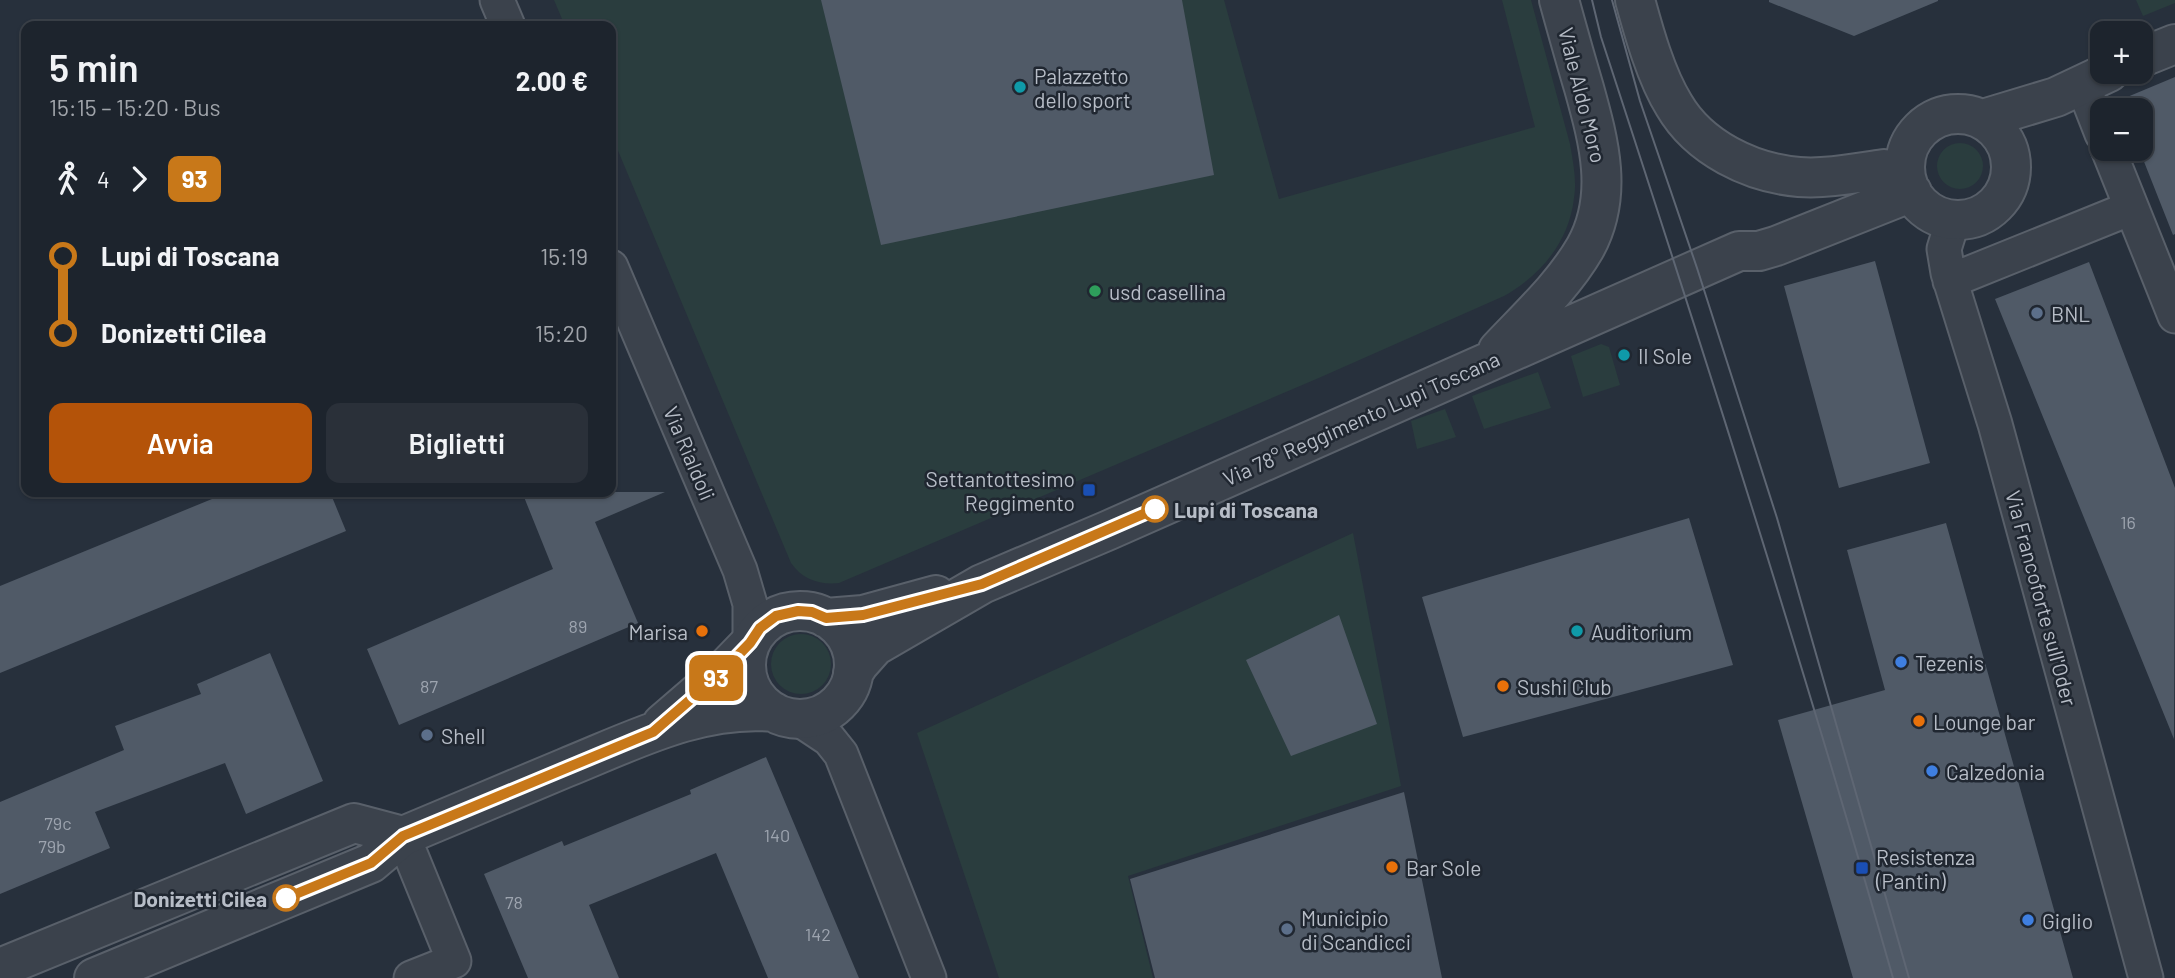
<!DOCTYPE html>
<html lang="it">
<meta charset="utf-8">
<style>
:root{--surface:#1d242d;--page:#2a3039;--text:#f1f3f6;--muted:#a0a4aa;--line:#3b4149;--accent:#b45309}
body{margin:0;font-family:Barlow,sans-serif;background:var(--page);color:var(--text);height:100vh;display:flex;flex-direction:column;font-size:26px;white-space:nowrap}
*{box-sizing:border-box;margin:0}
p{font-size:23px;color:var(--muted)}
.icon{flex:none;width:38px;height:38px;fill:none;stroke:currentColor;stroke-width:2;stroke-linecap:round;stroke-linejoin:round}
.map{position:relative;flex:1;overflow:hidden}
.drawer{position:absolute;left:21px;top:21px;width:595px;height:476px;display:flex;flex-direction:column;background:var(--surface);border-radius:14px;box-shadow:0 2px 5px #0004,0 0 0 2px var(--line)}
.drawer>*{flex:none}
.badge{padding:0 14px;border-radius:10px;font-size:24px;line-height:46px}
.controls{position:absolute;left:2090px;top:21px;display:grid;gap:14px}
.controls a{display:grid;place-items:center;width:63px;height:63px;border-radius:14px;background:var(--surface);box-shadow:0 2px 5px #0004,0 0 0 2px var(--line);font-size:35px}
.map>.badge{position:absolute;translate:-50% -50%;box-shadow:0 0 0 4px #fff}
.legs{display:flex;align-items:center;gap:10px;height:77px;padding:0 28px;font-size:23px}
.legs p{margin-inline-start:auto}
.head{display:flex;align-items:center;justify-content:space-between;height:119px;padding:0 28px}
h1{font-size:38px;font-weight:600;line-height:52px}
.button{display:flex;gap:14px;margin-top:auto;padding:14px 28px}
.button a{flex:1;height:80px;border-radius:14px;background:var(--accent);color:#fff;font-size:28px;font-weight:600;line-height:80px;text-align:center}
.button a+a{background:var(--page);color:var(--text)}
ul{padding:0 28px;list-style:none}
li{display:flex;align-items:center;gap:24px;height:77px;font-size:26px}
li i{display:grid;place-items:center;width:10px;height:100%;margin:0 9px;background:currentColor}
li i::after{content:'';width:18px;height:18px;margin:-9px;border:5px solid;border-radius:50%;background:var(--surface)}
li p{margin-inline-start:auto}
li:first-child i{background:linear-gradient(#0000 50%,currentColor 0)}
li:last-child i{background:linear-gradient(currentColor 50%,#0000 0)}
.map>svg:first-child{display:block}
.green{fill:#2a3d3e}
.building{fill:#505a67}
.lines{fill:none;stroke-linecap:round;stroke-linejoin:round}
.minor-casing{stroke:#59606a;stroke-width:37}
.tertiary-casing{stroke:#59606a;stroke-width:42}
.minor{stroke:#3b424c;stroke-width:33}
.tertiary{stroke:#3b424c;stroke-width:38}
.tram{stroke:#5e6673;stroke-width:2}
.line-1-casing{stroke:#fff;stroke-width:16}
.line-1{stroke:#c87819;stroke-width:10}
.culture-dot{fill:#0f9aa8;stroke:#202731;stroke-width:2.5}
.leisure-dot{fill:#2e9e5b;stroke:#202731;stroke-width:2.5}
.service-dot{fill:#5c6f8a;stroke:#202731;stroke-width:2.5}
.transit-dot{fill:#1a4fb4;stroke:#202731;stroke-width:2.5}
.stop-1-dot{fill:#fff;stroke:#c87819;stroke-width:3.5}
.food-dot{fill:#e8710a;stroke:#202731;stroke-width:2.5}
.shop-dot{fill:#3f7fe0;stroke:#202731;stroke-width:2.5}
.labels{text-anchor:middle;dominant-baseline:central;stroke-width:5;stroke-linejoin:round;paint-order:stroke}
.number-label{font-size:18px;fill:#9da4af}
.poi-label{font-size:21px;fill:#b7bdc7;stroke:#202731;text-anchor:start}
.street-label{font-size:21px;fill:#b7bdc7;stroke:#202731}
.stop-label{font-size:21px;font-weight:bold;fill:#b7bdc7;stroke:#202731;text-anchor:start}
</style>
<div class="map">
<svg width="2175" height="978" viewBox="0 0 2175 978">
<rect width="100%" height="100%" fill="#27303c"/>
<path class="green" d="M 554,0 L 1224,0 L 1279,199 L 1535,127 L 1502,0 L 1531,0 L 1570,144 C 1573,162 1577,180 1574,198 C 1569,242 1541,275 1504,296 L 1321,377 L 839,583 C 820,585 803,580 791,563 L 611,134 L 611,26 L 565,26 Z
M 2136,0 L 2175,0 L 2175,3 L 2143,16 Z
M1937 166a23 23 0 1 1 46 0a23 23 0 1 1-46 0Z
M 1601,344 L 1609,347 L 1620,385 L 1583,397 L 1571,356 Z
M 1538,372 L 1551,408 L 1484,429 L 1472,396 Z
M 1445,409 L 1456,437 L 1417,449 L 1411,421 Z
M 1353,533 L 1401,786 L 1128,876 L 1153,978 L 999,978 L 917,733 Z
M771 664a30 30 0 1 1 60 0a30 30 0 1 1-60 0Z"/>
<path class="building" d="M 821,0 L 1182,0 L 1214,175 L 881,245 Z
M 1769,0 L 1938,0 L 1938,1 L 1854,36 L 1769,2 Z
M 2175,77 L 2175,234 L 2173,235 L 2139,149 L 2140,110 L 2124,110 L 2120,100 Z
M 1875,261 L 1930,463 L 1839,488 L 1784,286 Z
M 2089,262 L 2175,488 L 2174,739 L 1995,299 Z
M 229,492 L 330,492 L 346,531 L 0,673 L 0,586 Z
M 522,492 L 665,492 L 595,522 L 638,623 L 399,725 L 367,649 L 553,569 Z
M 1689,518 L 1733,665 L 1463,737 L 1422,597 Z
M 1946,523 L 2073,978 L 1853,978 L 1778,720 L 1885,690 L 1847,550 Z
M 1339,615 L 1377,724 L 1291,756 L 1246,660 Z
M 270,653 L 323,781 L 246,814 L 225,763 L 95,812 L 110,848 L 0,894 L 0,802 L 124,750 L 115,726 L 201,694 L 197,684 Z
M 766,757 L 859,978 L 768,978 L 716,853 L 589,905 L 619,978 L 528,978 L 484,874 L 562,841 L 564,846 L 691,794 L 690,790 Z
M 1404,792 L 1442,978 L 1155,978 L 1130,879 Z"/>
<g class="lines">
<defs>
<path id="minor" d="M 497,0 L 508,26
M 2082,83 L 2102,134
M 2108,149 L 2175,316
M 1953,220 L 1944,249 L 1948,273 L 1995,424 L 2146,978
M 611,267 L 740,570 L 750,604 L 750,643
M 1950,281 L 2131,208
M 799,719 L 829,739 L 841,754 L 929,978
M 403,836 L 454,961 L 411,978"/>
<path id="tertiary" d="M 1635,0 C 1644,33 1656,76 1674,105 C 1699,148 1751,173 1799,177 C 1828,179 1856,173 1884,169
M 2140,58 L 2175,44
M1905 167a53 53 0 1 1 106 0a53 53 0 1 1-106 0Z
M 1983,119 L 2056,97 L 2109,72
M 1498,350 C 1528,318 1563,286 1585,248 C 1614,196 1599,142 1584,88 C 1575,58 1567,29 1559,0
M746 665a54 54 0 1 1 108 0a54 54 0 1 1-108 0Z
M 826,618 L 863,615 L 936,595
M 853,673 L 859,664 L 875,646 L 982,584 L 1109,530 L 1739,251 L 1759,251 L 1776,246 L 1912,192
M 662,724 L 720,674 L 750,643
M 0,968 L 354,823 L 403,836
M 94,978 L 371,863 L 403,836 C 457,813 511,791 565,768 C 632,741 700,705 774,712"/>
</defs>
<use href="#minor" class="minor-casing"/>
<use href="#tertiary" class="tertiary-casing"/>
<use href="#minor" class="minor"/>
<use href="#tertiary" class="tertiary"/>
<path class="tram" d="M 1592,0 L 1601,37 C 1703,349 1803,662 1893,978
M 1612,0 L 1640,101 L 1697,268 L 1777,518 L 1909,978"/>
</g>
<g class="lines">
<defs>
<path id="line-1" d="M 286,898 L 371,863 L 403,836 L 653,732 L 720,674 L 750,643 L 760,628 L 776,616 L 798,611 L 812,612 L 826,618 L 863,615 L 982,584 L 1155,509"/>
</defs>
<use href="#line-1" class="line-1-casing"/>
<use href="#line-1" class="line-1"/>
</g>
<g class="culture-dot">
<circle cx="1020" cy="87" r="7"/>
<circle cx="1624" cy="355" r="7"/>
<circle cx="1577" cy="631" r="7"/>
</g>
<circle class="leisure-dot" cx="1095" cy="291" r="7"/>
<g class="service-dot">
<circle cx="2037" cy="313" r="7"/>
<circle cx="427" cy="735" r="7"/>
<circle cx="1287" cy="929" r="7"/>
</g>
<g class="transit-dot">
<rect x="1082" y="483" width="14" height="14" rx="3.5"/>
<rect x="1855" y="861" width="14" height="14" rx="3.5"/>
</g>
<g class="stop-1-dot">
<circle cx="1155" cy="509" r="12"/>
<circle cx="286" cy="898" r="12"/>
</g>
<g class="food-dot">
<circle cx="702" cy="631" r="7"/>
<circle cx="1503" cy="686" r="7"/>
<circle cx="1919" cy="721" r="7"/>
<circle cx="1392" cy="867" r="7"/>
</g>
<g class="shop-dot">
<circle cx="1901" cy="662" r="7"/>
<circle cx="1932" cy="771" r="7"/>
<circle cx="2028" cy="920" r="7"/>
</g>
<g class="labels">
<g class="number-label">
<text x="2128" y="522">16</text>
<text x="578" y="626">89</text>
<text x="429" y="686">87</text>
<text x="58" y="823">79c</text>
<text x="777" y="835">140</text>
<text x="52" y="846">79b</text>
<text x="514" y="902">78</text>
<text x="818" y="934">142</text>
</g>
<g class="poi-label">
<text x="1034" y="75">Palazzetto<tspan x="1034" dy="24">dello sport</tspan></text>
<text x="1109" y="291">usd casellina</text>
<text x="2051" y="313">BNL</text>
<text x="1638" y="355">Il Sole</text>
<text x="1075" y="478" text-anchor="end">Settantottesimo<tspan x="1075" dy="24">Reggimento</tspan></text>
<text x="688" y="631" text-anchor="end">Marisa</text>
<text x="1591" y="631">Auditorium</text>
<text x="1915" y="662">Tezenis</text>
<text x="1517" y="686">Sushi Club</text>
<text x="1933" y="721">Lounge bar</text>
<text x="441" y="735">Shell</text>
<text x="1946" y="771">Calzedonia</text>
<text x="1876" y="856">Resistenza<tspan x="1876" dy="24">(Pantin)</tspan></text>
<text x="1406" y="867">Bar Sole</text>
<text x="1301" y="917">Municipio<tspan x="1301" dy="24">di Scandicci</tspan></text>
<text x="2042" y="920">Giglio</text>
</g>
<g class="street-label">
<text transform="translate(1583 95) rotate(76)">Viale Aldo Moro</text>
<text transform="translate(1361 418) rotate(-24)">Via 78° Reggimento Lupi Toscana</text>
<text transform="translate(690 453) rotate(67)">Via Rialdoli</text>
<text transform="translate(2042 598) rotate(75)">Via Francoforte sull'Oder</text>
</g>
<g class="stop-label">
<text x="1174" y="509">Lupi di Toscana</text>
<text x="267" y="898" text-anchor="end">Donizetti Cilea</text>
</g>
</g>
</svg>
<div class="controls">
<a>+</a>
<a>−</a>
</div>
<b class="badge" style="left:716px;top:678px;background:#c87819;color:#fff">93</b>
<section class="drawer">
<div class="head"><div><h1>5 min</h1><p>15:15 – 15:20 · Bus</p></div><b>2.00 €</b></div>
<div class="legs"><svg class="icon" aria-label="walk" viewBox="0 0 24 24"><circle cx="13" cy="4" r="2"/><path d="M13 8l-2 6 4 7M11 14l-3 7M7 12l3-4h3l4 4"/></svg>4<svg class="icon" aria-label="forward" viewBox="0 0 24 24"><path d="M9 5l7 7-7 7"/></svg><b class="badge" style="background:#c87819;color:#fff">93</b></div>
<ul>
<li><i style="color:#c87819"></i><b>Lupi di Toscana</b><p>15:19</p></li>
<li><i style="color:#c87819"></i><b>Donizetti Cilea</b><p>15:20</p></li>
</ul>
<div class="button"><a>Avvia</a><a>Biglietti</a></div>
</section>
</div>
